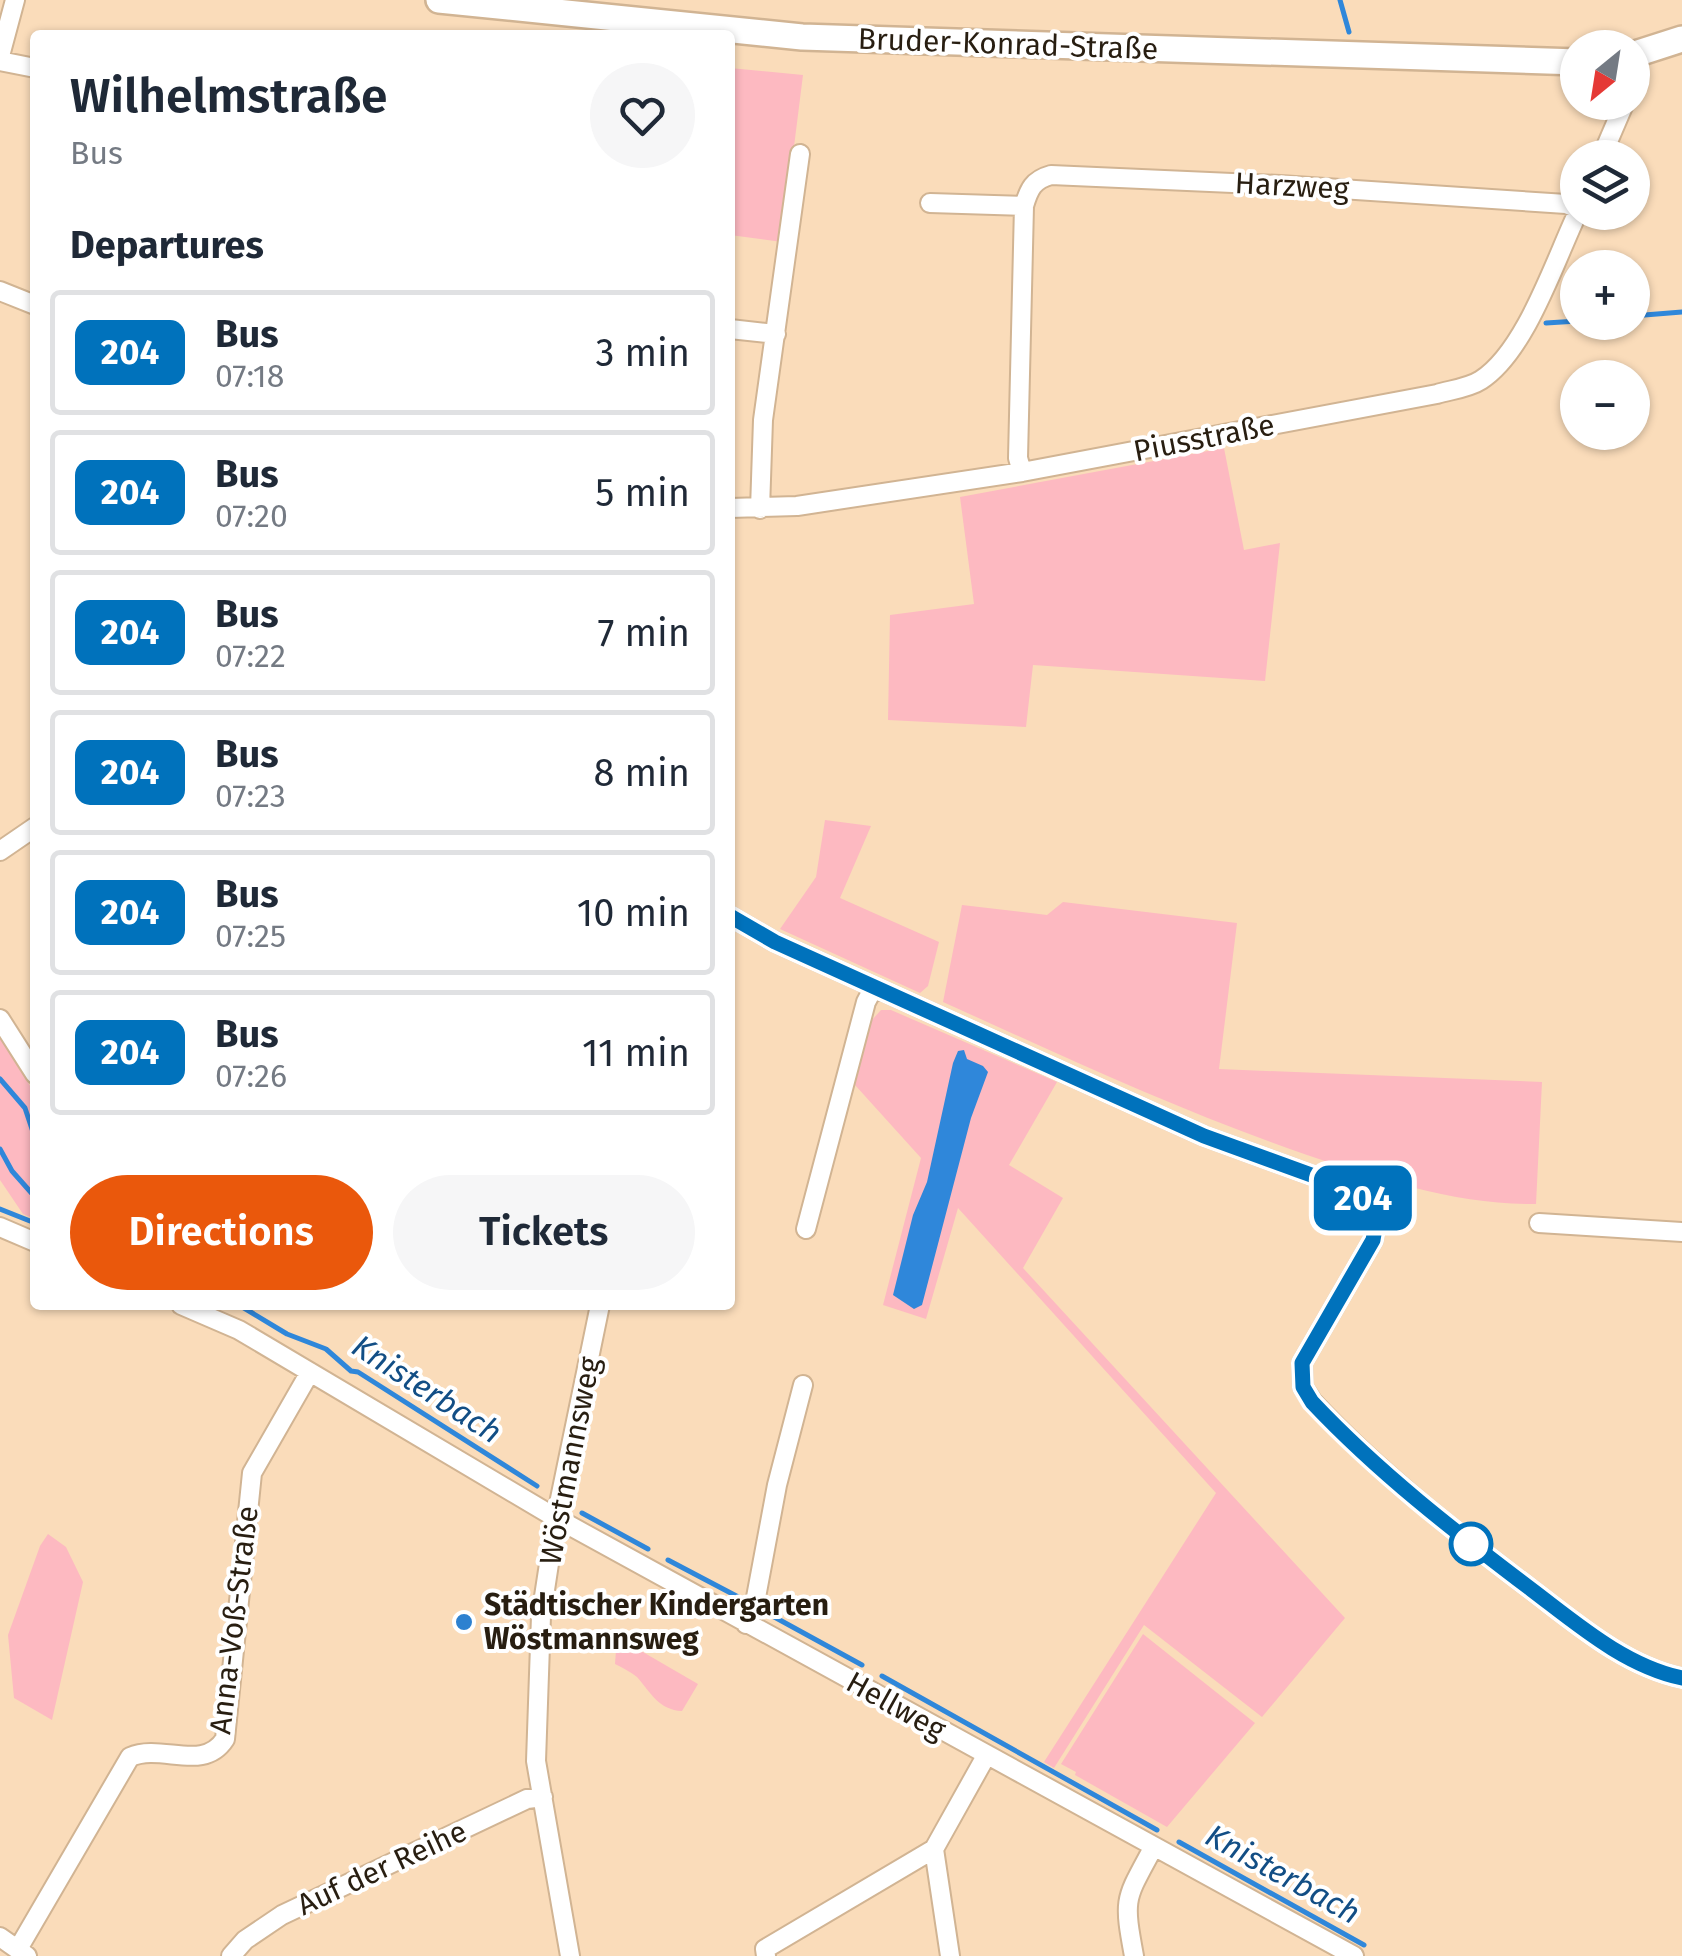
<!DOCTYPE html>
<meta charset="utf-8">
<style>
:root{--surface:#fff;--page:#f6f6f7;--text:#1f2937;--muted:#747a83;--line:#e0e1e3;--accent:#ea580c}
body{margin:0;font-family:"Fira Sans",sans-serif;background:var(--page);color:var(--text);height:100vh;display:flex;flex-direction:column;font-size:38px;white-space:nowrap}
*{box-sizing:border-box;margin:0}
p{font-size:32px;color:var(--muted)}
.icon{flex:none;width:55px;height:55px;fill:none;stroke:currentColor;stroke-width:2;stroke-linecap:round;stroke-linejoin:round}
.map{position:relative;flex:1;overflow:hidden}
.panel{position:absolute;left:30px;top:30px;width:705px;height:1280px;display:flex;flex-direction:column;background:var(--surface);border-radius:10px;box-shadow:0 2px 8px #0004}
.panel>*{flex:none}
.badge{padding:0 20px;border-radius:15px;font-size:35px;line-height:65px}
.needle{width:65px;rotate:210deg}
.buttons{position:absolute;left:1560px;top:30px;display:grid;gap:20px}
.buttons a{display:grid;place-items:center;width:90px;height:90px;border-radius:50%;background:var(--surface);box-shadow:0 2px 8px #0004;font-size:50px}
.map>.badge{position:absolute;translate:-50% -50%;box-shadow:0 0 0 5px #fff}
h2{padding:0 40px;font-size:38px;line-height:90px}
.round{display:grid;place-items:center;flex:none;width:105px;height:105px;border-radius:52px;background:var(--page)}
.overview{display:flex;align-items:center;justify-content:space-between;height:170px;padding:0 40px}
h1{font-size:48px;font-weight:600;line-height:75px}
.button{display:flex;gap:20px;margin-top:auto;padding:20px 40px}
.button a{flex:1;height:115px;border-radius:60px;background:var(--accent);color:#fff;font-size:40px;font-weight:600;line-height:115px;text-align:center}
.button a+a{background:var(--page);color:var(--text)}
ul{padding:0;list-style:none}
li{display:flex;align-items:center;gap:30px;height:125px;margin:0 20px 15px;padding:0 20px;border:5px solid var(--line);border-radius:10px}
li div{flex:1}
li b{display:block;font-size:38px}
li em{font-style:normal}
li .badge{min-width:110px;font-weight:700;text-align:center}
.map>svg:first-child{display:block}
.green{fill:#fdb9c1}
.water{fill:#2f87da}
.lines{fill:none;stroke-linecap:round;stroke-linejoin:round}
.stream{stroke:#2f87da;stroke-width:5}
.street-casing{stroke:#d1b493;stroke-width:22}
.secondary-casing{stroke:#d1b493;stroke-width:30}
.street{stroke:#fff;stroke-width:18}
.secondary{stroke:#fff;stroke-width:25}
.line-casing{stroke:#fff;stroke-width:22}
.line{stroke:#0072bc;stroke-width:15}
.stop-dot{fill:#fff;stroke:#0072bc;stroke-width:5}
.poi-dot{fill:#2d81d0;stroke:#fff;stroke-width:4}
.labels{text-anchor:middle;dominant-baseline:central;stroke-width:8;stroke-linejoin:round;paint-order:stroke}
.street-label{font-size:30px;fill:#281e11;stroke:#fff}
.poi-label{font-size:30px;font-weight:bold;fill:#281e11;stroke:#fff;text-anchor:start}
.water-label{font-size:32px;font-style:italic;fill:#124e85;stroke:#fff}
</style>
<div class="map">
<svg width="1682" height="1956" viewBox="0 0 1682 1956">
<rect width="100%" height="100%" fill="#fadcba"/>
<path class="green" d="M 730,68 L 803,75 L 782,242 L 730,235 Z
M 1224,448 L 1244,550 L 1280,543 L 1265,681 L 1033,665 L 1026,727 L 888,720 L 890,615 L 974,604 L 960,497 Z
M 825,820 L 871,826 L 840,898 L 939,942 L 928,986 L 920,993 L 780,929 L 816,877 Z
M 1063,902 L 1237,923 L 1219,1069 L 1542,1082 L 1536,1204 C 1457,1205 1382,1180 1307,1155 C 1182,1112 1063,1056 943,1002 L 962,905 L 1047,915 Z
M 881,1010 L 891,1010 L 1057,1082 L 1009,1165 L 1063,1198 L 1023,1268 L 1345,1618 L 1262,1717 L 1144,1625 L 1054,1768 L 1044,1762 L 1216,1493 L 958,1208 L 926,1319 L 883,1305 L 921,1158 L 855,1085 L 872,1020 Z
M 0,1037 L 35,1094 L 35,1219 L 23,1214 L 0,1180 Z
M 48,1534 L 66,1547 L 83,1582 L 52,1720 L 14,1698 L 8,1635 L 40,1546 Z
M 1143,1634 L 1255,1723 L 1167,1827 L 1075,1775 L 1076,1772 L 1061,1764 Z
M 617,1637 L 698,1684 L 682,1711 C 659,1710 651,1693 637,1677 C 631,1672 623,1668 615,1664 Z"/>
<path class="water" d="M 964,1050 L 967,1059 L 983,1066 L 988,1072 L 971,1118 L 922,1305 L 914,1309 L 893,1295 L 913,1215 L 927,1182 L 953,1063 L 958,1051 Z"/>
<g class="lines">
<path class="stream" d="M 1340,0 L 1349,32
M 1632,316 L 1682,312
M 1546,323 L 1578,321
M 0,1079 L 25,1108 L 35,1138
M 0,1149 L 12,1171 L 35,1197
M 0,1209 L 35,1223
M 239,1305 L 287,1334 L 326,1349 L 351,1371 L 358,1372 L 537,1486
M 582,1513 L 648,1549
M 668,1560 L 744,1600
M 767,1613 L 862,1665
M 882,1676 L 1157,1830
M 1179,1842 L 1364,1945"/>
<defs>
<path id="street" d="M 0,56 L 15,0
M 0,61 L 35,68
M 1601,158 L 1625,102
M 930,203 L 1024,206
M 0,291 L 35,305
M 730,329 L 776,334
M 1022,472 L 1018,458 L 1024,206 C 1029,189 1033,180 1051,175 L 1280,185 L 1566,204 L 1578,209
M 730,508 L 797,506 L 1022,472 L 1437,394 C 1450,390 1469,388 1481,380 C 1526,351 1555,260 1578,212
M 760,509 L 763,420 L 800,154
M 0,851 L 35,827
M 730,916 L 775,942 L 1204,1136 L 1358,1192 C 1371,1208 1378,1220 1373,1240 L 1302,1363 L 1303,1387 L 1312,1401 C 1379,1473 1454,1531 1532,1590 C 1577,1624 1625,1666 1682,1678
M 0,1019 L 35,1074
M 1539,1223 L 1682,1232
M 0,1227 L 35,1242
M 806,1229 L 866,1002 L 874,987
M 181,1305 L 239,1330 L 556,1518 L 1354,1956
M 746,1624 L 754,1608 L 777,1485 L 803,1385
M 934,1849 L 950,1956
M 0,1937 L 27,1956
M 18,1949 L 130,1757 C 162,1743 203,1773 225,1739 L 252,1473 L 310,1372
M 231,1956 L 245,1940 L 282,1915 L 527,1799 L 543,1797
M 570,1956 L 536,1761 L 541,1616 L 556,1518 L 600,1305
M 766,1956 L 765,1949 L 934,1849 L 986,1756
M 1134,1956 C 1123,1897 1125,1900 1153,1848"/>
<path id="secondary" d="M 439,0 L 802,37 L 1578,62
M 1632,55 L 1682,39"/>
</defs>
<use href="#street" class="street-casing"/>
<use href="#secondary" class="secondary-casing"/>
<use href="#street" class="street"/>
<use href="#secondary" class="secondary"/>
</g>
<g class="lines">
<defs>
<path id="line" d="M 730,916 L 775,942 L 1204,1136 L 1358,1192 C 1371,1208 1378,1219 1373,1240 L 1302,1363 L 1303,1387 L 1312,1402 C 1379,1473 1454,1531 1532,1590 C 1577,1624 1625,1666 1682,1678"/>
</defs>
<use href="#line" class="line-casing"/>
<use href="#line" class="line"/>
</g>
<circle class="stop-dot" cx="1471" cy="1544" r="20"/>
<circle class="poi-dot" cx="464" cy="1622" r="10"/>
<g class="labels">
<g class="street-label">
<text transform="translate(1008 44) rotate(2)">Bruder-Konrad-Straße</text>
<text transform="translate(1292 186) rotate(3)">Harzweg</text>
<text transform="translate(1204 438) rotate(-11)">Piusstraße</text>
<text transform="translate(570 1461) rotate(-79)">Wöstmannsweg</text>
<text transform="translate(234 1620) rotate(-83)">Anna-Voß-Straße</text>
<text transform="translate(896 1706) rotate(29)">Hellweg</text>
<text transform="translate(382 1868) rotate(-25)">Auf der Reihe</text>
</g>
<g class="poi-label">
<text x="484" y="1605">Städtischer Kindergarten<tspan x="484" dy="34">Wöstmannsweg</tspan></text>
</g>
<g class="water-label">
<text transform="translate(427 1389) rotate(33)">Knisterbach</text>
<text transform="translate(1283 1874) rotate(29)">Knisterbach</text>
</g>
</g>
</svg>
<div class="buttons">
<a><svg class="needle" viewBox="-14 -14 28 28"><path d="M0-13l5 13h-10z" fill="#e53935"/><path d="M0 13l5-13h-10z" fill="#747a83"/></svg></a>
<a><svg class="icon" aria-label="layers" viewBox="0 0 24 24"><path d="M12 4l9 5-9 5-9-5zM3 14l9 5 9-5"/></svg></a>
<a>+</a>
<a>−</a>
</div>
<b class="badge" style="left:1363px;top:1198px;background:#0072bc;color:#fff">204</b>
<section class="panel">
<div class="overview"><div><h1>Wilhelmstraße</h1><p>Bus</p></div><a class="round"><svg class="icon" aria-label="heart" viewBox="0 0 24 24"><path d="M12 20l-8-8c-3-5 5-10 8-4 3-6 11-1 8 4z"/></svg></a></div>
<h2>Departures</h2>
<ul>
<li><span class="badge" style="background:#0072bc;color:#fff">204</span><div><b>Bus</b><p>07:18</p></div><em>3 min</em></li>
<li><span class="badge" style="background:#0072bc;color:#fff">204</span><div><b>Bus</b><p>07:20</p></div><em>5 min</em></li>
<li><span class="badge" style="background:#0072bc;color:#fff">204</span><div><b>Bus</b><p>07:22</p></div><em>7 min</em></li>
<li><span class="badge" style="background:#0072bc;color:#fff">204</span><div><b>Bus</b><p>07:23</p></div><em>8 min</em></li>
<li><span class="badge" style="background:#0072bc;color:#fff">204</span><div><b>Bus</b><p>07:25</p></div><em>10 min</em></li>
<li><span class="badge" style="background:#0072bc;color:#fff">204</span><div><b>Bus</b><p>07:26</p></div><em>11 min</em></li>
</ul>
<div class="button"><a>Directions</a><a>Tickets</a></div>
</section>
</div>
